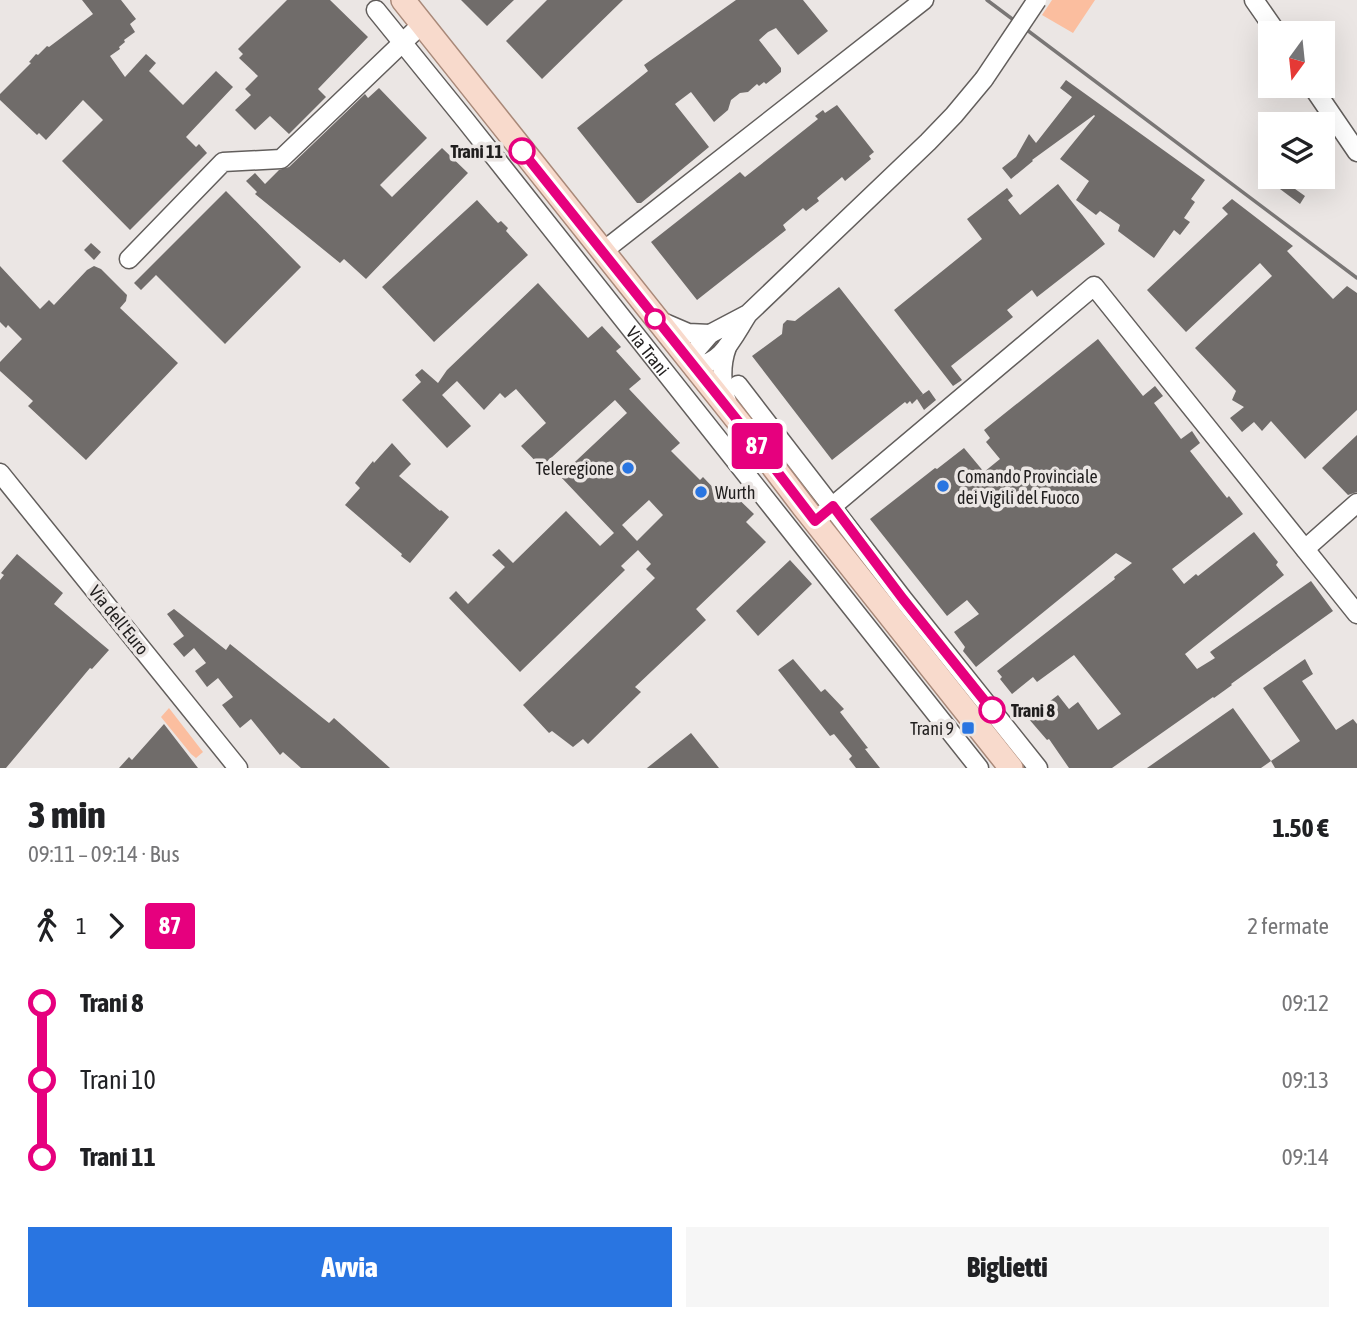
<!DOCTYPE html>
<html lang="it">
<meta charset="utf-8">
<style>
:root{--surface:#fff;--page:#f6f6f6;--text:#202124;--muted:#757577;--accent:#2975e1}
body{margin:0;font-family:"Asap Condensed",sans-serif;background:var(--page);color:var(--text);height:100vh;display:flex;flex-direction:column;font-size:26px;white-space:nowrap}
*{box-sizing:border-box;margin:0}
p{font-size:23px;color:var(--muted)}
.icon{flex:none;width:38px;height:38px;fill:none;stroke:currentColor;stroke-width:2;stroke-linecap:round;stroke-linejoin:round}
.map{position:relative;height:768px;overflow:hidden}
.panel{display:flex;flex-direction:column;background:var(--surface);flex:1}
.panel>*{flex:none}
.badge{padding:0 14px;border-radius:5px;font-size:24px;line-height:46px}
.needle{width:46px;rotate:195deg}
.buttons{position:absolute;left:1258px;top:21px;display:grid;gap:14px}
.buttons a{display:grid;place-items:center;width:77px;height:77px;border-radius:0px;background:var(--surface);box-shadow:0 7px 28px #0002;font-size:35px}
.map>.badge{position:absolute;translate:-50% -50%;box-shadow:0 0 0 4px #fff}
.legs{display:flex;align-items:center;gap:10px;height:77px;padding:0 28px;font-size:23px}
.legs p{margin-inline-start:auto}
.summary{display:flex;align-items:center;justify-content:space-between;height:119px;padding:0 28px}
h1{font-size:38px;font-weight:800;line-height:52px}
.primary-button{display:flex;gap:14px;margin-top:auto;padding:14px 28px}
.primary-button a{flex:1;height:80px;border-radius:0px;background:var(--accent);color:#fff;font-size:28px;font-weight:800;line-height:80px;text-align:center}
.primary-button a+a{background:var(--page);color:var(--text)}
ul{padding:0 28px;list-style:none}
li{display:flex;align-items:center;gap:24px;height:77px;font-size:26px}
li i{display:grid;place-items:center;width:10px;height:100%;margin:0 9px;background:currentColor}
li i::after{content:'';width:18px;height:18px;margin:-9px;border:5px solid;border-radius:50%;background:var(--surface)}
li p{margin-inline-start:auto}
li:first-child i{background:linear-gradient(#0000 50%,currentColor 0)}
li:last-child i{background:linear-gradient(currentColor 50%,#0000 0)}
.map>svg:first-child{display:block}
.green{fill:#fbbe9f}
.building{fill:#706c6a;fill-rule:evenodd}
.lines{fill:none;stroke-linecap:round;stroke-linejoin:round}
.minor-casing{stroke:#625e5c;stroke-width:21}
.major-casing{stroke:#a98979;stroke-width:26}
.minor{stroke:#fff;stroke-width:18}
.major{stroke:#f8dacc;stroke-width:23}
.rail{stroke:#797675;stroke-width:3.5}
.minor-bridge-casing{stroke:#625e5c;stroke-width:21;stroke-linecap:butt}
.minor-bridge{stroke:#fff;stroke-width:18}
.line-1-casing{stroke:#fff;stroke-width:16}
.line-1{stroke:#e6007e;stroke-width:10}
.stop-1-dot{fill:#fff;stroke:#e6007e;stroke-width:3.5}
.poi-dot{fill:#2975e1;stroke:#ebe6e4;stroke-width:2.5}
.labels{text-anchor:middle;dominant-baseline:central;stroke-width:7;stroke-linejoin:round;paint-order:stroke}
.stop-label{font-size:18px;font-weight:bold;fill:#201e1e;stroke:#ebe6e4;text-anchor:end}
.street-label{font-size:18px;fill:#201e1e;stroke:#ebe6e4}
.poi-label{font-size:18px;fill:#201e1e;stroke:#ebe6e4;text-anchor:end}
</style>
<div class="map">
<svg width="1357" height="768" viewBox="0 0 1357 768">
<rect width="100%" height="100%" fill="#ebe6e4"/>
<path class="green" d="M 1052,0 L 1095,0 L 1073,33 L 1042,15 Z
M 169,708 L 203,752 L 196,758 L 191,754 L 161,717 Z"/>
<path class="building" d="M 82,0 L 121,0 L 136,19 L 130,24 L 135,32 L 124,40 L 125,42 L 119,47 L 120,49 L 110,56 L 125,77 L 146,54 L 156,63 L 149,71 L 183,105 L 216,71 L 233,87 L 186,137 L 196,147 L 199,144 L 207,153 L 130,230 L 62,161 L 103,120 L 83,100 L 46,140 L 39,133 L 37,135 L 0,100 L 0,94 L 31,63 L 29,62 L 36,54 L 38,55 L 47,46 L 49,47 L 93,14 Z
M 287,0 L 330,0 L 368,37 L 318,89 L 326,97 L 289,134 L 270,116 L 255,130 L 235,110 L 251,95 L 245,89 L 258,76 L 239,58 L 243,54 L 238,49 Z
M 461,0 L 514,0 L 487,26 Z
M 547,0 L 623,0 L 542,79 L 506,41 Z
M 736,0 L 803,0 L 828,31 L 798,55 L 776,28 L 768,32 L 759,40 L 781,68 L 781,72 L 766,84 L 764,82 L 759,86 L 757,84 L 748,92 L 740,93 L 731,100 L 728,110 L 714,122 L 691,92 L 675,104 L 709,147 L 641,203 L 637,203 L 577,128 L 648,71 L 644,65 Z
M 1066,80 L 1205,180 L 1191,199 L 1195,202 L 1184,218 L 1190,222 L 1180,235 L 1174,230 L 1154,258 L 1118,231 L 1120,225 L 1100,211 L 1096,215 L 1076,200 L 1089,181 L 1060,159 L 1095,116 L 1094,115 L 1032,160 L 1033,161 L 1011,179 L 1002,168 L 1016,157 L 1029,134 L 1036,143 L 1072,97 L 1060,88 Z
M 379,88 L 427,138 L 380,185 L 392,197 L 442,148 L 468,173 L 366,279 L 344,259 L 340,263 L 255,194 L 257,192 L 246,181 L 255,173 L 265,184 L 279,170 L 289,167 L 365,94 L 368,98 Z
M 837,105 L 874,152 L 869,156 L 871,159 L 845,181 L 842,177 L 817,198 L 819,201 L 806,211 L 803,208 L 783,225 L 786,230 L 697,300 L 651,242 L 740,172 L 745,177 L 818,119 L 815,116 L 823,110 L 825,113 Z
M 1281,179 L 1305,196 L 1300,204 L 1276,186 Z
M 1058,184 L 1105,244 L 1037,297 L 1032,290 L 1007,310 L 1013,317 L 951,366 L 962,380 L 953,386 L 894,310 L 982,239 L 967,219 L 1007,188 L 1013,196 L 1008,200 L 1020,215 Z
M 226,191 L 301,267 L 225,344 L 156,275 L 141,290 L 134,283 Z
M 1232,199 L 1293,246 L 1287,251 L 1333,299 L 1347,286 L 1357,293 L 1357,410 L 1305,459 L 1271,421 L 1262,431 L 1254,422 L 1242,432 L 1230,418 L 1244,407 L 1232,400 L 1236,391 L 1195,348 L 1272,276 L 1260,263 L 1186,332 L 1147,290 L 1228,214 L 1222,208 Z
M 477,200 L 498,223 L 501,221 L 508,228 L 506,231 L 528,255 L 434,342 L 382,287 Z
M 91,243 L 101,252 L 94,260 L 84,250 Z
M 0,266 L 40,309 L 49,300 L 54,305 L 87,270 L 94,266 L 101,269 L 127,295 L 126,301 L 120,308 L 178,363 L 86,460 L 28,406 L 33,401 L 0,371 L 0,362 L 22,339 L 8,325 L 6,328 L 0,322 Z
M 538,283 L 588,338 L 602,326 L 621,347 L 616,351 L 641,379 L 629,389 L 680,443 L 671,451 L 700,480 L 703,477 L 722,497 L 729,490 L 754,514 L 746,522 L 766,542 L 696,609 L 706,620 L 635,687 L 641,692 L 588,744 L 583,739 L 573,747 L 552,731 L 549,733 L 523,705 L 655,578 L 646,569 L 651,564 L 638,550 L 621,566 L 625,570 L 520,672 L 449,598 L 456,591 L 468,604 L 505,567 L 492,555 L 499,549 L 513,563 L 566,511 L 600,546 L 614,533 L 560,476 L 627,413 L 615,400 L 541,467 L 521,446 L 546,423 L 516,389 L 505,398 L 500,393 L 484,410 L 457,381 L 442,395 L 471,426 L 447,448 L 402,400 L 421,382 L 415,375 L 422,369 L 438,383 L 447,370 ZM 649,500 L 663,515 L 637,541 L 622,525 Z
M 839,287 L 923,394 L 919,397 L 929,390 L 936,400 L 924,410 L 917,399 L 912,404 L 910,401 L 907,404 L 905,402 L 832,460 L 752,356 L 782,334 L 783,324 L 787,320 L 795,321 Z
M 1098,339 L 1143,396 L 1155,386 L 1163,396 L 1154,403 L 1181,439 L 1192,431 L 1200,443 L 1190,451 L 1227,498 L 1229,496 L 1243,514 L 1172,569 L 1184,584 L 1196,574 L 1198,576 L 1254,532 L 1278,562 L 1276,565 L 1284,575 L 1185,654 L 1197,669 L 1215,658 L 1210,652 L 1311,581 L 1333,611 L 1231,684 L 1232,685 L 1214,698 L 1213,697 L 1112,768 L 1069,768 L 1049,739 L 1047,740 L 1028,718 L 1058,695 L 1069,709 L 1078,702 L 1098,730 L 1121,714 L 1074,655 L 1037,682 L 1033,677 L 1012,694 L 1000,679 L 1002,677 L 997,671 L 1115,579 L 1114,577 L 1132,563 L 1116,553 L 976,667 L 963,651 L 965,647 L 954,632 L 979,614 L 967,600 L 947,616 L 870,519 L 935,468 L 937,469 L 964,448 L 984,472 L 1000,459 L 986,442 L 990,438 L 984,430 Z
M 1357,435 L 1357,492 L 1348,495 L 1322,468 Z
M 392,443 L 411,464 L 399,476 L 440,511 L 441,510 L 449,517 L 410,563 L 401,556 L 402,554 L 345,505 L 360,488 L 355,483 L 362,474 L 373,461 L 374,463 Z
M 17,554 L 63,593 L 54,604 L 109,650 L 92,669 L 90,668 L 6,768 L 0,768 L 0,580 L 4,575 L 1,573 Z
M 790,560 L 812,584 L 758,636 L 736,611 Z
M 174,609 L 226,650 L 230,644 L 329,723 L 334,718 L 390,768 L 301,768 L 283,752 L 280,755 L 251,719 L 240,728 L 222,705 L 233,697 L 218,678 L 207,687 L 195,671 L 206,663 L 194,648 L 184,657 L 173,644 L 184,636 L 167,614 Z
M 793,659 L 821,692 L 825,689 L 844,709 L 840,712 L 868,748 L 865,749 L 880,768 L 856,768 L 849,759 L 852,756 L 834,734 L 830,736 L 778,670 Z
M 1305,659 L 1313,674 L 1302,681 L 1336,730 L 1353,719 L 1357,724 L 1357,768 L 1275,768 L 1271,761 L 1300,741 L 1263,688 Z
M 1233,708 L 1271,761 L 1261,768 L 1147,768 Z
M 164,724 L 198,768 L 119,768 L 129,757 L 132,760 Z
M 691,733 L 719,768 L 647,768 Z"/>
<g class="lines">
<defs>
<g id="minor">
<path d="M 1254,0 L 1277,33"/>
<path id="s1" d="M 376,10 L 466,121 L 979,768"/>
<path d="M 1312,86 L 1357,152"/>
<path d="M 602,252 L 924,0"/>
<path d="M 129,259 L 223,162 L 281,159 L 422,24"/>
<path d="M 748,314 C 734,335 721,368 692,365 L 693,356 L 697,349 L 710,334 L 748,314 L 928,142 L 954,115 L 984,79"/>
<path d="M 660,321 L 688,333 L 710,334"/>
<path d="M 727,347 C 720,366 721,385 728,405"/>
<path d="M 738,385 L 903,599 L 1038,768"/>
<path d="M 0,473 L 238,768"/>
<path d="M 815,521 L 1094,286 L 1357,614"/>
<path d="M 1305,549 L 1357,503"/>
</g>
<path id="major" d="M 403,0 L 750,436 L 803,506 L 1011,768"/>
</defs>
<use href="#minor" class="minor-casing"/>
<use href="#major" class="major-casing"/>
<use href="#minor" class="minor"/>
<use href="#major" class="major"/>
<path class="rail" d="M 987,0 L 1357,278"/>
<defs>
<path id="minor-bridge" d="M 984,79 L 1037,0"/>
</defs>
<use href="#minor-bridge" class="minor-bridge-casing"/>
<use href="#minor-bridge" class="minor-bridge"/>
</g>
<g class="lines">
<defs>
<path id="line-1" d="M 522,151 L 750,436 L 815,521 L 833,506 L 903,599 L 992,710"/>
</defs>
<use href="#line-1" class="line-1-casing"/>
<use href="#line-1" class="line-1"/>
</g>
<g class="stop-1-dot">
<circle cx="522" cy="151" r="12"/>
<circle cx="655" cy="319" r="9"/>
<circle cx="992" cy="710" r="12"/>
</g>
<g class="poi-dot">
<circle cx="628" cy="468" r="7"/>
<circle cx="943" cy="486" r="7"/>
<circle cx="701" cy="492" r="7"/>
<rect x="961" y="721" width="14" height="14" rx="3.5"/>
</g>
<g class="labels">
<g class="stop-label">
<text x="503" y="151">Trani 11</text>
<text x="1011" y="710" text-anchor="start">Trani 8</text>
</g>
<g class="street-label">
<text stroke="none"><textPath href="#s1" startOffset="436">Via Trani</textPath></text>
<text transform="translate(119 620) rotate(51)">Via dell'Euro</text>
</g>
<g class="poi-label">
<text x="614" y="468">Teleregione</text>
<text x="957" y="476" text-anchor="start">Comando Provinciale<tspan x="957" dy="21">dei Vigili del Fuoco</tspan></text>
<text x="715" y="492" text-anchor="start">Wurth</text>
<text x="954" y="728">Trani 9</text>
</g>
</g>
</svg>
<div class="buttons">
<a><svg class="needle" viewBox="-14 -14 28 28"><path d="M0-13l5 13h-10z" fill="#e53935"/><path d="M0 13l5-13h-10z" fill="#757577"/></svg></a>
<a><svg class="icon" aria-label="layers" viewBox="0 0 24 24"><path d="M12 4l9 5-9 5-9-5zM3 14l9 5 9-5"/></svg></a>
</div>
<b class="badge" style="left:757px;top:446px;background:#e6007e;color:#fff">87</b>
</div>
<section class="panel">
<div class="summary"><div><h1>3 min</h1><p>09:11 – 09:14 · Bus</p></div><b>1.50 €</b></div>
<div class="legs"><svg class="icon" aria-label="walk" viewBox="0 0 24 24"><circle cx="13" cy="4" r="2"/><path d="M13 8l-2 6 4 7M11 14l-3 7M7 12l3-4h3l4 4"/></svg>1<svg class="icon" aria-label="forward" viewBox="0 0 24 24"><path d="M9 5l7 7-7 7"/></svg><b class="badge" style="background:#e6007e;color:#fff">87</b><p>2 fermate</p></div>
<ul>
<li><i style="color:#e6007e"></i><b>Trani 8</b><p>09:12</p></li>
<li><i style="color:#e6007e"></i><span>Trani 10</span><p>09:13</p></li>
<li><i style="color:#e6007e"></i><b>Trani 11</b><p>09:14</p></li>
</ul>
<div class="primary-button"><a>Avvia</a><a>Biglietti</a></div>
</section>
